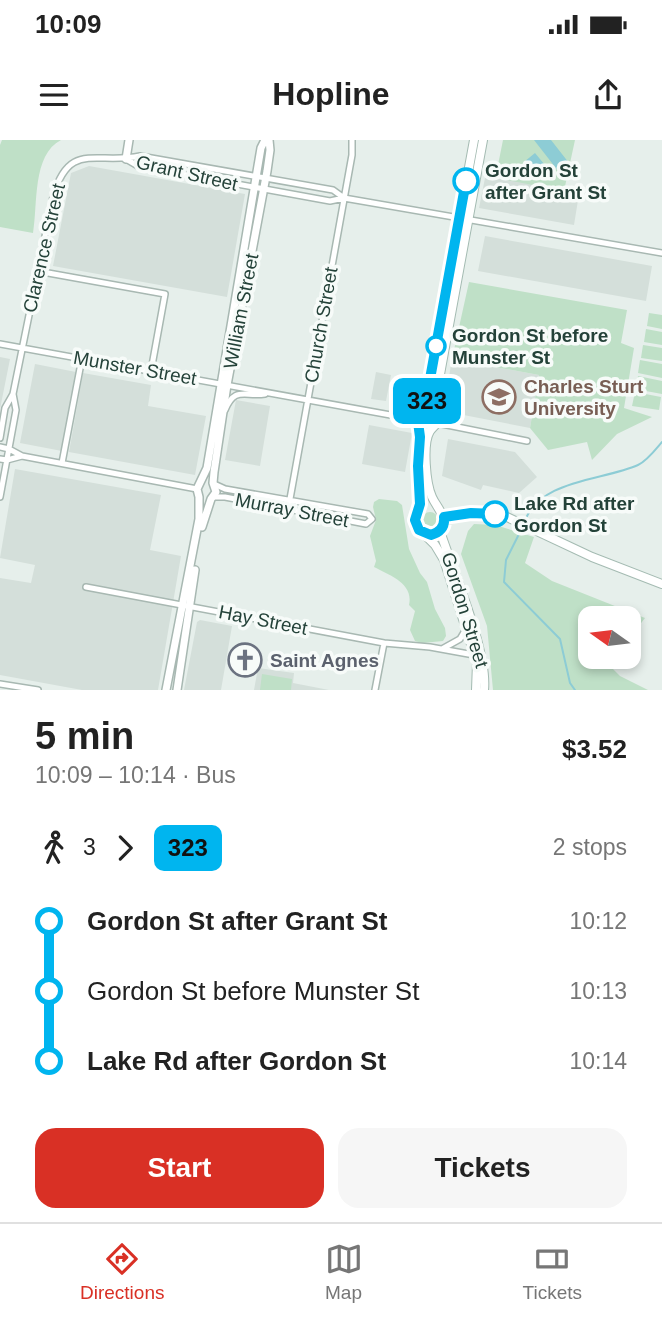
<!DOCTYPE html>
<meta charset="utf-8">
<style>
:root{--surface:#fff;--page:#f6f6f6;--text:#222;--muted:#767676;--line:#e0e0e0;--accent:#d93025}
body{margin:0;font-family:Helvetica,sans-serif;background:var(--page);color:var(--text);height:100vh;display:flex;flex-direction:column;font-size:26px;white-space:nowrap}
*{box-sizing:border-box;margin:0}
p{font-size:23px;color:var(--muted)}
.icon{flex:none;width:38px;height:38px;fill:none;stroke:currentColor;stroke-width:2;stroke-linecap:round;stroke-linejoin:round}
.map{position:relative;height:550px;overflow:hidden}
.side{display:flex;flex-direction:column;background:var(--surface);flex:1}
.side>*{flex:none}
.badge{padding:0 14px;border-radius:10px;font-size:24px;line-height:46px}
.needle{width:46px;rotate:284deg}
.buttons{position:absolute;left:578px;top:466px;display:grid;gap:14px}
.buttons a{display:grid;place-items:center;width:63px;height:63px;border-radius:14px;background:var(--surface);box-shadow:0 4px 10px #0003;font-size:35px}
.map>.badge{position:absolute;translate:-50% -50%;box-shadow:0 0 0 4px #fff}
.legs{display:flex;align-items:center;gap:10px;height:77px;padding:0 35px;font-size:23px}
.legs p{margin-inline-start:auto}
.summary{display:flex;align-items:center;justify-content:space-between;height:119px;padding:0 35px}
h1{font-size:38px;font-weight:600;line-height:52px}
.cta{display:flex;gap:14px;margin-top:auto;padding:14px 35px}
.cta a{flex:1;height:80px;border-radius:21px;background:var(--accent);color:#fff;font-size:28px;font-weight:600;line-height:80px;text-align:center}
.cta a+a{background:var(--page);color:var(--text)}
ul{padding:0 35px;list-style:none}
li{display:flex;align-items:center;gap:24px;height:70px;font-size:26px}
li i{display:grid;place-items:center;width:10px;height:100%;margin:0 9px;background:currentColor}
li i::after{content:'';width:18px;height:18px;margin:-9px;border:5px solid;border-radius:50%;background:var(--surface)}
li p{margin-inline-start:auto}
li:first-child i{background:linear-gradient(#0000 50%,currentColor 0)}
li:last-child i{background:linear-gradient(currentColor 50%,#0000 0)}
.status{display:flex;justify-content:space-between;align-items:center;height:49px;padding:0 35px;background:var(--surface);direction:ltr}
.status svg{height:19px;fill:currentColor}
header{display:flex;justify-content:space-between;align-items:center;height:91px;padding:0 35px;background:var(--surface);font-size:32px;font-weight:600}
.dock{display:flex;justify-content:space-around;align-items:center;height:98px;border-top:2px solid var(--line);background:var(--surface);font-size:19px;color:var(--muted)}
.dock a{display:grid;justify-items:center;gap:4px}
.dock .current{color:var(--accent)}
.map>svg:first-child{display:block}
.built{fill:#d4dfda}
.green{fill:#bfe0c7}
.water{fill:#8dccd5}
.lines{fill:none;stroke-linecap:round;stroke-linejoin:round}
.stream{stroke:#8dccd5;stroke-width:2}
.minor-casing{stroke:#a8b8b2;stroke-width:8}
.tertiary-casing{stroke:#a8b8b2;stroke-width:10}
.secondary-casing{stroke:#a4bbb2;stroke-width:10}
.minor{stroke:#fff;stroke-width:5}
.tertiary{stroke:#fff;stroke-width:7}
.secondary{stroke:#fff;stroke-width:8}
.line-1-casing{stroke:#fff;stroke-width:16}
.line-1{stroke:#00b5ef;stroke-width:10}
.stop-1-dot{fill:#fff;stroke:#00b5ef;stroke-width:3.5}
.labels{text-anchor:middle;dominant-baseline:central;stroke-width:7;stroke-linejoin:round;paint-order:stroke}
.stop-label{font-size:19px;font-weight:bold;fill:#244239;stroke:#f7fbf9;text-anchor:start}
.street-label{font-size:19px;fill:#244239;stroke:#f7fbf9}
.education-label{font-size:19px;font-weight:bold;fill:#785e54;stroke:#f7fbf9;text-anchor:start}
.worship-label{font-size:19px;font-weight:bold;fill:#5b616d;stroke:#f7fbf9;text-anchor:start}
</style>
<div class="status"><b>10:09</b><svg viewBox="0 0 49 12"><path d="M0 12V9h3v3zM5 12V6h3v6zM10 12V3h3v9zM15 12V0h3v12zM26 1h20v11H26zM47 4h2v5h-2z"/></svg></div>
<header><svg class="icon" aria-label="menu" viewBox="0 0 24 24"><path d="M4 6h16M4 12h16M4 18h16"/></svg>Hopline<svg class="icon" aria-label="share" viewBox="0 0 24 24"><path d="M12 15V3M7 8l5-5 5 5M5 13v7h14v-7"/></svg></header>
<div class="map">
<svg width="662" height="550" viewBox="0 0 662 550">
<rect width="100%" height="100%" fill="#e6efeb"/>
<path class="built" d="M 89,26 L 245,54 L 227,157 L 53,126 L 71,33 Z
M 486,33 L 579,54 L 574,85 L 479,68 Z
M 485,96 L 652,126 L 646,161 L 478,131 Z
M 0,217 L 10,219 L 0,269 Z
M 452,219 L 539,235 L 530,288 L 448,272 L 444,266 Z
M 35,224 L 76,232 L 62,311 L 20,303 Z
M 376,232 L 391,235 L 386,261 L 371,259 Z
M 83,233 L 151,245 L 148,266 L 206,276 L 195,335 L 69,312 Z
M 236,260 L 270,266 L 260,326 L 225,320 Z
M 369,285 L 412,293 L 405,332 L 362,324 Z
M 448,299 L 515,312 L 537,337 L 519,353 L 483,345 L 481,350 L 442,336 Z
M 15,329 L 161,355 L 150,410 L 181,416 L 158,550 L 82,550 L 0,535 L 0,438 L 31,443 L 35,425 L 0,418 Z
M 200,480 L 232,486 L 221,550 L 184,550 L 197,482 Z
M 258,528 L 294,533 L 293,543 L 329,550 L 254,550 Z"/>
<path class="green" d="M 2,0 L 61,0 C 32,15 38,64 33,93 L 0,87 L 0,5 Z
M 503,0 L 575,0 L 564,51 L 502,39 L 503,31 L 497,30 Z
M 469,142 L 627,170 L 621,203 L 634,208 L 624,268 L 652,277 L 617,294 L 592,320 L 587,302 L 548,310 L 530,288 L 539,235 L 452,219 Z
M 649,173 L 662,175 L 662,189 L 647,186 Z
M 646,189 L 662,192 L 662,205 L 644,202 Z
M 643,205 L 662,208 L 662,221 L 641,218 Z
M 640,220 L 662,224 L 662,238 L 638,233 Z
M 638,236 L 662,241 L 662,254 L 635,249 Z
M 635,252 L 661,257 L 659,270 L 632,266 Z
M 379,359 L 397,361 L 402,365 L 409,409 L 420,433 L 427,442 L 435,469 L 445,488 L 446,496 L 443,501 L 422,503 L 415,501 L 410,490 L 415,471 L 409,465 C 414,443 389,435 374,427 L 376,421 L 370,396 L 376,380 L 373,367 L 374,362 Z
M422 380a8 8 0 1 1 16 0a8 8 0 1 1-16 0Z
M 474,384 L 495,385 L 534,397 L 525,423 L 552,441 L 645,478 L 628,500 L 628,478 L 590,478 L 590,516 L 616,516 L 610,526 L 620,536 L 648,550 L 493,550 L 487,486 L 461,414 L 468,391 Z
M 262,534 L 292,539 L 291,550 L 260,550 Z"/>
<path class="water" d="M 534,0 L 551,0 L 569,23 L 559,32 Z
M 535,13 L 549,30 L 538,39 L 524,22 Z"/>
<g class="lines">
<path class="stream" d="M 524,383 C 539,339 602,341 638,325 C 647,321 656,309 662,302
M 522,388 L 506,420 L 504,442 L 560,499 L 570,543 L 575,550"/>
<defs>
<path id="minor" d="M 126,19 L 138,26 L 330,61 L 344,58 L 662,113
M 37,131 L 165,154 L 151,231
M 0,204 L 418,280
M 225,270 C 235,246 244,257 265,254
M 437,283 L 527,301
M 0,298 L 5,268 L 13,254
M 0,307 L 9,309 L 22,316 L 197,349
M 0,319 L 7,320 L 22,316
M 62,323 L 82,218
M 0,357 L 16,270 L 13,254 L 53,57 C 69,0 96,25 140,16 L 333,50 L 344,58
M 214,357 L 225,357 L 366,384 L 372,379 L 368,374 L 225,349 L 214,344
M 288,370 L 352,15 L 352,0
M 86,447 L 384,503 L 430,507 L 474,515
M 442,509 L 460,499 L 466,489
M 0,544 L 38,550
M 375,550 L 384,503"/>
<path id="tertiary" d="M 126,19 L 129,0
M 202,387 L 211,359 L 216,352 L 213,343 L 214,332 L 227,245 L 267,31 L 270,10 L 269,0
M 166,550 L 199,379 L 199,357 L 197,349 L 207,328 L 261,8 L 265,0
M 177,550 L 195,430"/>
<path id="secondary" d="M 474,0 L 427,257 L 418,280 L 420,364 L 416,380 L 419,389 L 435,405 L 444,420 L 477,523 L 476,550
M 444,377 L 480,373 L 507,377 L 592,417 L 662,444
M 440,391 C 453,431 488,511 484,550
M 426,395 L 436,394 L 444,382 C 443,372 436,366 432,357 C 426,344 422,304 430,291 C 432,288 435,286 437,283 L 434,275 L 436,256 L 483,0"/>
</defs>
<use href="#minor" class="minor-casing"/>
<use href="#tertiary" class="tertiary-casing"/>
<use href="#secondary" class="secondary-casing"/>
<use href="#minor" class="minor"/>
<use href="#tertiary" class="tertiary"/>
<use href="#secondary" class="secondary"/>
</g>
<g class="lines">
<defs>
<path id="line-1" d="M 466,41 L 426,261 L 418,282 L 420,297 L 418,326 L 420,364 L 415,380 L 419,390 L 431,395 C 441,392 445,386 444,377 L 471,373 L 495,374"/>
</defs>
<use href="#line-1" class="line-1-casing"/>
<use href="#line-1" class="line-1"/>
</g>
<defs>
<symbol id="university-ring" viewBox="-11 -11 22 22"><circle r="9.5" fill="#f7fbf9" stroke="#8d6e63" stroke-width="1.5"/><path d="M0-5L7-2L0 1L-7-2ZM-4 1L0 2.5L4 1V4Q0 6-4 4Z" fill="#8d6e63"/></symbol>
<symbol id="church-ring" viewBox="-11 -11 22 22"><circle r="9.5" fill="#f7fbf9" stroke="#6b7280" stroke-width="1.5"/><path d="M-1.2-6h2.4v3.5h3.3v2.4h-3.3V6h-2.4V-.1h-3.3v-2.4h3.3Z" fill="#6b7280"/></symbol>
</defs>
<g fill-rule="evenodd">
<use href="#university-ring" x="480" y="238" width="38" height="38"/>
<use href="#church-ring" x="226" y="501" width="38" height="38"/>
</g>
<g class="stop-1-dot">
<circle cx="466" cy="41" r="12"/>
<circle cx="436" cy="206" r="9"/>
<circle cx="495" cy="374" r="12"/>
</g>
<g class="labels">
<g class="stop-label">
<text x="485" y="30">Gordon St<tspan x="485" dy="22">after Grant St</tspan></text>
<text x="452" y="195">Gordon St before<tspan x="452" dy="22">Munster St</tspan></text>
<text x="514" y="363">Lake Rd after<tspan x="514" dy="22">Gordon St</tspan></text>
</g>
<g class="street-label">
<text transform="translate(187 33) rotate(13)">Grant Street</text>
<text transform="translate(44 108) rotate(-77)">Clarence Street</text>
<text transform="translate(241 171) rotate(-79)">William Street</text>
<text transform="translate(321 185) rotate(-80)">Church Street</text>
<text transform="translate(135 228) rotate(10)">Munster Street</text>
<text transform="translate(292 370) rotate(11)">Murray Street</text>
<text transform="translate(465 470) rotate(73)">Gordon Street</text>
<text transform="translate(263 480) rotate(11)">Hay Street</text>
</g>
<g class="education-label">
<text x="524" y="246">Charles Sturt<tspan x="524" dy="22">University</tspan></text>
</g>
<g class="worship-label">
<text x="270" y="520">Saint Agnes</text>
</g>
</g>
</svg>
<div class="buttons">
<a><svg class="needle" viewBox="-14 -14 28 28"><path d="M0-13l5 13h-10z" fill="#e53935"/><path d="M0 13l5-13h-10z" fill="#767676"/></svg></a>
</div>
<b class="badge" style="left:427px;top:261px;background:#00b5ef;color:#111">323</b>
</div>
<section class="side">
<div class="summary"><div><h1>5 min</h1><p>10:09 – 10:14 · Bus</p></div><b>$3.52</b></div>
<div class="legs"><svg class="icon" aria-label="walk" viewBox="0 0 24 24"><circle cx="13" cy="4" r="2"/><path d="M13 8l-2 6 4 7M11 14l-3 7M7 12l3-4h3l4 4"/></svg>3<svg class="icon" aria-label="forward" viewBox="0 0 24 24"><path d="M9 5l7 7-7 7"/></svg><b class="badge" style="background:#00b5ef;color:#111">323</b><p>2 stops</p></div>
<ul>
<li><i style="color:#00b5ef"></i><b>Gordon St after Grant St</b><p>10:12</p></li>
<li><i style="color:#00b5ef"></i><span>Gordon St before Munster St</span><p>10:13</p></li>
<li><i style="color:#00b5ef"></i><b>Lake Rd after Gordon St</b><p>10:14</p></li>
</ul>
<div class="cta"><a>Start</a><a>Tickets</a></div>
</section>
<nav class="dock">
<a class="current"><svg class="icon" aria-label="directions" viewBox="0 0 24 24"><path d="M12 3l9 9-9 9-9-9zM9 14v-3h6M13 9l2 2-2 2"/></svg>Directions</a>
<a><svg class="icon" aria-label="map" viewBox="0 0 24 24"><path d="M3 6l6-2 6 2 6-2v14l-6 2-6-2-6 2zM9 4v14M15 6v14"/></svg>Map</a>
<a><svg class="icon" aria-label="tickets" viewBox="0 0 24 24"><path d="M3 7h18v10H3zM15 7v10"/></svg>Tickets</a>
</nav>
